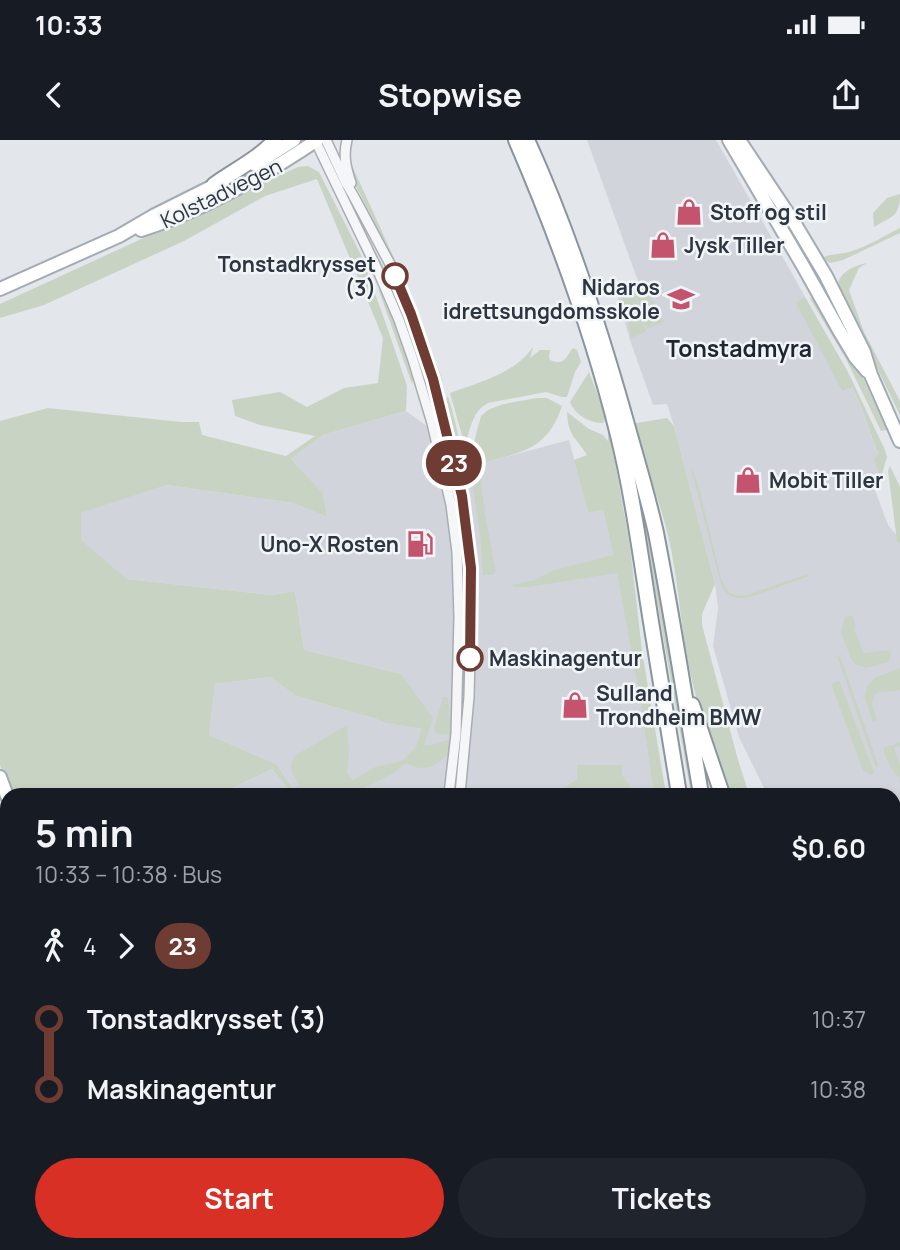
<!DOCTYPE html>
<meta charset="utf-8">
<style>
:root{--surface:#171b24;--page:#20242c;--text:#f1f3f6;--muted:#9ea1a6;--accent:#d93025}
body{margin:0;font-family:Manrope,sans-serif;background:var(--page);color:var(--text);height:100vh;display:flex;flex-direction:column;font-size:26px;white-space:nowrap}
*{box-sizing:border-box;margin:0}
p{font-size:23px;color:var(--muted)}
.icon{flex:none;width:38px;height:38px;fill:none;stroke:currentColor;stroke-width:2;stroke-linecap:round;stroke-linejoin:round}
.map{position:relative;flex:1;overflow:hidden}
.side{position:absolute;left:0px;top:648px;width:901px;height:464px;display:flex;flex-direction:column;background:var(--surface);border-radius:21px 21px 0 0;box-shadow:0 4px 10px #0003}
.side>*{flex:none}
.badge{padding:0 14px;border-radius:23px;font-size:24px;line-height:46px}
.map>.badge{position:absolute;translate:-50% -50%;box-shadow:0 0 0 4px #fff}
.legs{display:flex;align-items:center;gap:10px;height:77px;padding:0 35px;font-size:23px}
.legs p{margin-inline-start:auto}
.headline{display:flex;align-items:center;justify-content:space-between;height:119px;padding:0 35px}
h1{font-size:38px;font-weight:700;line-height:52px}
.primary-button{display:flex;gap:14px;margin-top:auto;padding:14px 35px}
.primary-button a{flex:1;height:80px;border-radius:42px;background:var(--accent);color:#fff;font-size:28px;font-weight:700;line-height:80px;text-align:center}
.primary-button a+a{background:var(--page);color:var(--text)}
ul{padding:0 35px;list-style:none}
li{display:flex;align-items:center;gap:24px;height:70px;font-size:26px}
li i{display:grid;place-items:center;width:10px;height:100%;margin:0 9px;background:currentColor}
li i::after{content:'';width:18px;height:18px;margin:-9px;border:5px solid;border-radius:50%;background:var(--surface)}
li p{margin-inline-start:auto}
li:first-child i{background:linear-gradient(#0000 50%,currentColor 0)}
li:last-child i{background:linear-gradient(currentColor 50%,#0000 0)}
.status{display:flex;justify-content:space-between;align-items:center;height:49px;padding:0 35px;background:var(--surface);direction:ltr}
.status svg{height:19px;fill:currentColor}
header{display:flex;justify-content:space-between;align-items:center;height:91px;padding:0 35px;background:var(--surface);font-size:32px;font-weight:700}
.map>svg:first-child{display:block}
.built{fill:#d1d5db}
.green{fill:#c9d3c4;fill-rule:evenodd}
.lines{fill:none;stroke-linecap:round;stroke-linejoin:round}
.minor-casing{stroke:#a8adb4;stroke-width:12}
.major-casing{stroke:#a3abb4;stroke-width:16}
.highway-casing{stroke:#8b959f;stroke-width:18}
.minor{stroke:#f5f6f8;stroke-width:9}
.major{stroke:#fff;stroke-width:12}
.highway{stroke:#fff;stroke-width:14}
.rail{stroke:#7d8792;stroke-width:2.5;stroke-dasharray:3.5 7;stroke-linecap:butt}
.line-1-casing{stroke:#fff;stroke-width:16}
.line-1{stroke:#6e3c32;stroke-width:10}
.stop-1-dot{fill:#fff;stroke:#6e3c32;stroke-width:3.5}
.labels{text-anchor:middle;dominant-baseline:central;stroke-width:5;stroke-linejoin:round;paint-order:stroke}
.street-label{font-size:21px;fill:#2c3540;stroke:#f2f5f7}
.poi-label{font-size:21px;font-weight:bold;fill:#2c3540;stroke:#f2f5f7;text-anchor:start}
.stop-label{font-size:21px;font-weight:bold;fill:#2c3540;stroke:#f2f5f7;text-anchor:end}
.neighbourhood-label{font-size:23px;font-weight:bold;fill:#1e2631;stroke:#f2f5f7}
</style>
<div class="status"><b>10:33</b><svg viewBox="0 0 49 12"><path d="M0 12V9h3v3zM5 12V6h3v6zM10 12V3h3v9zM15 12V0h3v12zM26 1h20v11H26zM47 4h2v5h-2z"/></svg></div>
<header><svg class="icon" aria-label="back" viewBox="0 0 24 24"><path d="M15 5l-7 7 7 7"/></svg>Stopwise<svg class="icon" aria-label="share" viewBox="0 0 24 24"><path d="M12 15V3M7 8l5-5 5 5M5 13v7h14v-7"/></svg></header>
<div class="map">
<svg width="900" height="1110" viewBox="0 0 900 1110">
<rect width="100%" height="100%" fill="#e3e6ea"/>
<path class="built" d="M 587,0 L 716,0 L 794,137 L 838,218 L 861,267 L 878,315 L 881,338 L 872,342 L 888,385 L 900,399 L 900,1110 L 855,1110 L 853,1104 L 894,1104 L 894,654 L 767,654 L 739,597 L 713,506 L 718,468 L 715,444 L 674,286 L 667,264 L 653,265 L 630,200 L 616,151 L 638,141 Z
M 406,271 L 479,324 L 569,300 L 588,373 L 603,370 L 666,654 L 297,654 L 276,624 L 209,595 L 215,544 L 270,537 L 296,556 L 376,579 L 385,583 L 429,590 L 401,534 L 304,510 L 295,451 L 272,455 L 127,439 L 81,401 L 80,373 L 167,345 L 293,363 L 327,377 L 323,353 L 291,319 L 323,295 Z
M 272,629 L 292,654 L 220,654 Z"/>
<path class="green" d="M 349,19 L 415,164 L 443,242 L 439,239 C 415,170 385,104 352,38 Z
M 308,26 L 319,32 L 361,115 L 386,184 L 407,246 L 406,271 L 323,295 L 291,319 L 323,353 L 327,377 L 293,363 L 167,345 L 81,373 L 81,400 L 127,439 L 272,455 L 295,451 L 304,510 L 401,534 L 433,578 L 424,605 C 433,606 440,601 449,600 L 449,613 C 437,627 423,633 406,623 L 392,634 L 364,648 L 355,654 L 292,654 L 272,629 L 220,654 L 10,654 L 0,625 L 0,281 L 48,268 L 181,282 L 199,282 L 202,295 L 286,316 L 315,296 L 260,285 L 235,276 L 232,260 L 280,252 L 307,267 L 344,248 L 378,243 L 383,198 L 317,39 L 265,56 L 184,101 L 44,165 L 0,178 L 0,164 L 298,27 ZM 270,537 L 296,556 L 376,579 L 385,583 L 422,589 L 416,607 L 402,621 L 375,627 L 353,640 L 347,633 L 349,614 L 347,585 L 296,615 C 287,627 292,633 298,645 L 293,648 L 276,624 L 209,595 L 215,544 Z
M 900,54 C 900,77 892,76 874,87 L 873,73 L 887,58 Z
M 900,88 L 900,93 L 843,120 L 830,123 L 822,118 C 831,113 840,115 849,112 C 867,107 884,96 900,88 Z
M 367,98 C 387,130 401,161 415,197 C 421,213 429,232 427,250 L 426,249 L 365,99 Z
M 867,123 L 859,128 L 849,150 L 864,192 L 900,261 L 900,275 L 838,148 C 837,133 853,126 867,123 Z
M 644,143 L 652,159 L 639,165 L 633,153 L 638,166 L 627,171 L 619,153 Z
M 378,148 L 389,163 L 414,232 L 412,244 Z
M 805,157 L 848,232 L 885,310 L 887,317 L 882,334 L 879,334 L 874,319 L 878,314 L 861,267 L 852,247 L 842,251 L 796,163 Z
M 809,157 L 818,163 L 834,191 L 864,240 L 887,290 L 881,291 L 846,219 Z
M 653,160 L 664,182 L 647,189 L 642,181 L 646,192 L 631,198 L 626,175 L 637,171 L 636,168 Z
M 533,207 L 530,218 L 540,210 L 550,210 L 549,217 L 550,220 C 565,226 565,218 573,208 L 577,210 L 581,222 L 575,232 L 567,257 L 562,257 L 546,252 L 488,263 C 472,271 470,290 465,306 L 450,253 C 480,242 514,234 533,207 Z
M 589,232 L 604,271 L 605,280 L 603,283 C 590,283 575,275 570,262 Z
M 448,256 C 465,313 473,374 479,434 L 476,432 L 466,355 L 445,261 Z
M 537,258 L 547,258 L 562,266 C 547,312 519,312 479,324 L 485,374 L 496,432 L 493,435 L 483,435 L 480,395 L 469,321 L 481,276 C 494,262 519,262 537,258 Z
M 567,272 L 589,289 L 603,295 L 608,301 L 608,290 L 609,289 L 630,406 L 642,511 L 666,654 L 654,654 L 641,564 L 617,433 L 529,447 L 516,447 L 511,445 L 535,440 L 551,431 L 613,415 L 603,370 L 588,373 L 574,320 L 587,315 C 576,297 568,297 567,272 Z
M 667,278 L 674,286 L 715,444 L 702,474 L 702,485 L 738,620 L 749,654 L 727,654 C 712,611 697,567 688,522 C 680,480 678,437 668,395 C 659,357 643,321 631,284 Z
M 890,326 L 900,347 L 900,403 L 897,401 L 888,331 Z
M 691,329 L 692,329 L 699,347 L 721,438 C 727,452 729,455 744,456 L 808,434 L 809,436 L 748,458 C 736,459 726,457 721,445 Z
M 639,360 L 640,360 L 649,390 L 695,654 L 691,654 Z
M 850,476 L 853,477 L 856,488 L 854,489 L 864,513 L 888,510 L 891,514 L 889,522 L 866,528 L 855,524 L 851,519 L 842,495 L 841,491 L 845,477 Z
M 837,516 L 841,518 L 878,624 L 876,628 Z
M 900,528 L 900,550 C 891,553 881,550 874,555 L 872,564 L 877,581 L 873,582 L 865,558 L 867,546 L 876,537 Z
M 839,540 L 874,632 L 872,635 L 863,631 L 831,544 Z
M 443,557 L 448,557 L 451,595 L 437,594 L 434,589 Z
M 900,602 L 900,606 L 894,608 L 900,624 L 900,638 C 890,629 886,620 883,608 Z
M 577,625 L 622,625 L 622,635 L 635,654 L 565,654 L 566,647 L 577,639 Z
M 7,682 L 7,1010 L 0,1003 L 0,684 Z
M 247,1104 L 296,1104 L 301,1110 L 225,1110 Z"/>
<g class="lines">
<defs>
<path id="minor" d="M 315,0 L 378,131 L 399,180 L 413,220 L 432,283 L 451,365 L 457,412 L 459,477 L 456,594 L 449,654
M 326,0 L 346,43 L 353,55 L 390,124 L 411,174 L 434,239 L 462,356 L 471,428 L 471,478 L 469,557 L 460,654
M 347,0 C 343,16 346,28 351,43
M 359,1104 L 362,1110
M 526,1104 L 528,1110
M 536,1104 L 538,1110"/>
<path id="major" d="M 729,0 L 803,126 L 840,192 L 855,217 L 867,231
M 739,0 L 795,84 L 826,136 L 864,212 L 871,235 L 900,301
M 255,25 L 294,0
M 141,90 C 204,70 262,37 317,0
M 0,149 L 119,96 L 155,75 L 223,41
M 0,637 L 7,656
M 894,843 L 900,841
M 894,860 L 900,858
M 117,1104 L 120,1110
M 181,1104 L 182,1110"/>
<path id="highway" d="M 516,0 C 557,95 593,194 618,295 C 633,356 641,420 651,482 C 660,540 670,597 679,654
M 527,0 C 569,92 600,188 627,285 C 637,321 648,357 656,393 C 673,480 686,567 701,654
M 214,45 C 233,31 260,18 275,0
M 692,565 L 722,654
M 752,1104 L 753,1110
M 766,1104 L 768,1110
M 783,1104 L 784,1110
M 825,1104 L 826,1110"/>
</defs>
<use href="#minor" class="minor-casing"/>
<use href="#major" class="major-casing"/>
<use href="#highway" class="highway-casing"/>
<use href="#minor" class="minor"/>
<use href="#major" class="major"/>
<use href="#highway" class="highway"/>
<path class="rail" d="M 0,1023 L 7,1041
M 32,1104 L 34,1110"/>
</g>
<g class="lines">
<defs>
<path id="line-1" d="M 395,136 L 411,174 L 433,239 L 462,356 L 471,428 L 470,518"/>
</defs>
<use href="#line-1" class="line-1-casing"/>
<use href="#line-1" class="line-1"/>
</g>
<defs>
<symbol id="shop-bare" viewBox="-9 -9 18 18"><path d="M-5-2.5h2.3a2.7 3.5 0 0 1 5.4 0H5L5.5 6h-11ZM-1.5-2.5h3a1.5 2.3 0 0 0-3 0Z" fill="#c4536d" stroke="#f2f5f7" stroke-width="2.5" paint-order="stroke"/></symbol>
<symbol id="school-bare" viewBox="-9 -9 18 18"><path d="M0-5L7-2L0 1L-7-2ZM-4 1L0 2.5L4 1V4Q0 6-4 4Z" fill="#c4536d" stroke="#f2f5f7" stroke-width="2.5" paint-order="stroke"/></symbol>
<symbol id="fuel-bare" viewBox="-9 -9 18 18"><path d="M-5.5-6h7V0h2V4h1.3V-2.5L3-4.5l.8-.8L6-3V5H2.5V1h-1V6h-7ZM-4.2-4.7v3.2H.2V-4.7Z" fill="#c4536d" stroke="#f2f5f7" stroke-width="2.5" paint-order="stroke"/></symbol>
</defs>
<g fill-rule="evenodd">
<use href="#shop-bare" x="670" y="53" width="38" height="38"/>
<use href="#shop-bare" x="644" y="86" width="38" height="38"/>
<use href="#school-bare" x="662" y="140" width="38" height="38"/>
<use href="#shop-bare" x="729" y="321" width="38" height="38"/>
<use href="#fuel-bare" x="401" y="385" width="38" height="38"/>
<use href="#shop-bare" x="556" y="546" width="38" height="38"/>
</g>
<g class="stop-1-dot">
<circle cx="395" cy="136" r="12"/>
<circle cx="470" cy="518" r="12"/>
</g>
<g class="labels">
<g class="street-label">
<text transform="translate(221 53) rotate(-26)">Kolstadvegen</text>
</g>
<g class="poi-label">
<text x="710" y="72">Stoff og stil</text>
<text x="684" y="105">Jysk Tiller</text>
<text x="660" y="147" text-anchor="end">Nidaros<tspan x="660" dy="24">idrettsungdomsskole</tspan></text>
<text x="769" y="340">Mobit Tiller</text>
<text x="399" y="404" text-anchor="end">Uno-X Rosten</text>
<text x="596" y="553">Sulland<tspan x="596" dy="24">Trondheim BMW</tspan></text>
</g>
<g class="stop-label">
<text x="376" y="124">Tonstadkrysset<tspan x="376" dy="24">(3)</tspan></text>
<text x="489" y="518" text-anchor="start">Maskinagentur</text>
</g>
<g class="neighbourhood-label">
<text x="739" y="208">Tonstadmyra</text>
</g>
</g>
</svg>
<b class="badge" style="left:454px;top:323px;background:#6e3c32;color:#fff">23</b>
<section class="side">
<div class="headline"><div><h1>5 min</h1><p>10:33 – 10:38 · Bus</p></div><b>$0.60</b></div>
<div class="legs"><svg class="icon" aria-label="walk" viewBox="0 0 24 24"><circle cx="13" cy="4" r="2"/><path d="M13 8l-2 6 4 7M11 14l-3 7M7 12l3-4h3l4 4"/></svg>4<svg class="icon" aria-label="forward" viewBox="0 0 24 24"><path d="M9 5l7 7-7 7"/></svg><b class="badge" style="background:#6e3c32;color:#fff">23</b></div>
<ul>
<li><i style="color:#6e3c32"></i><b>Tonstadkrysset (3)</b><p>10:37</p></li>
<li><i style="color:#6e3c32"></i><b>Maskinagentur</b><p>10:38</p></li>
</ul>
<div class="primary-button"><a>Start</a><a>Tickets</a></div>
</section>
</div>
